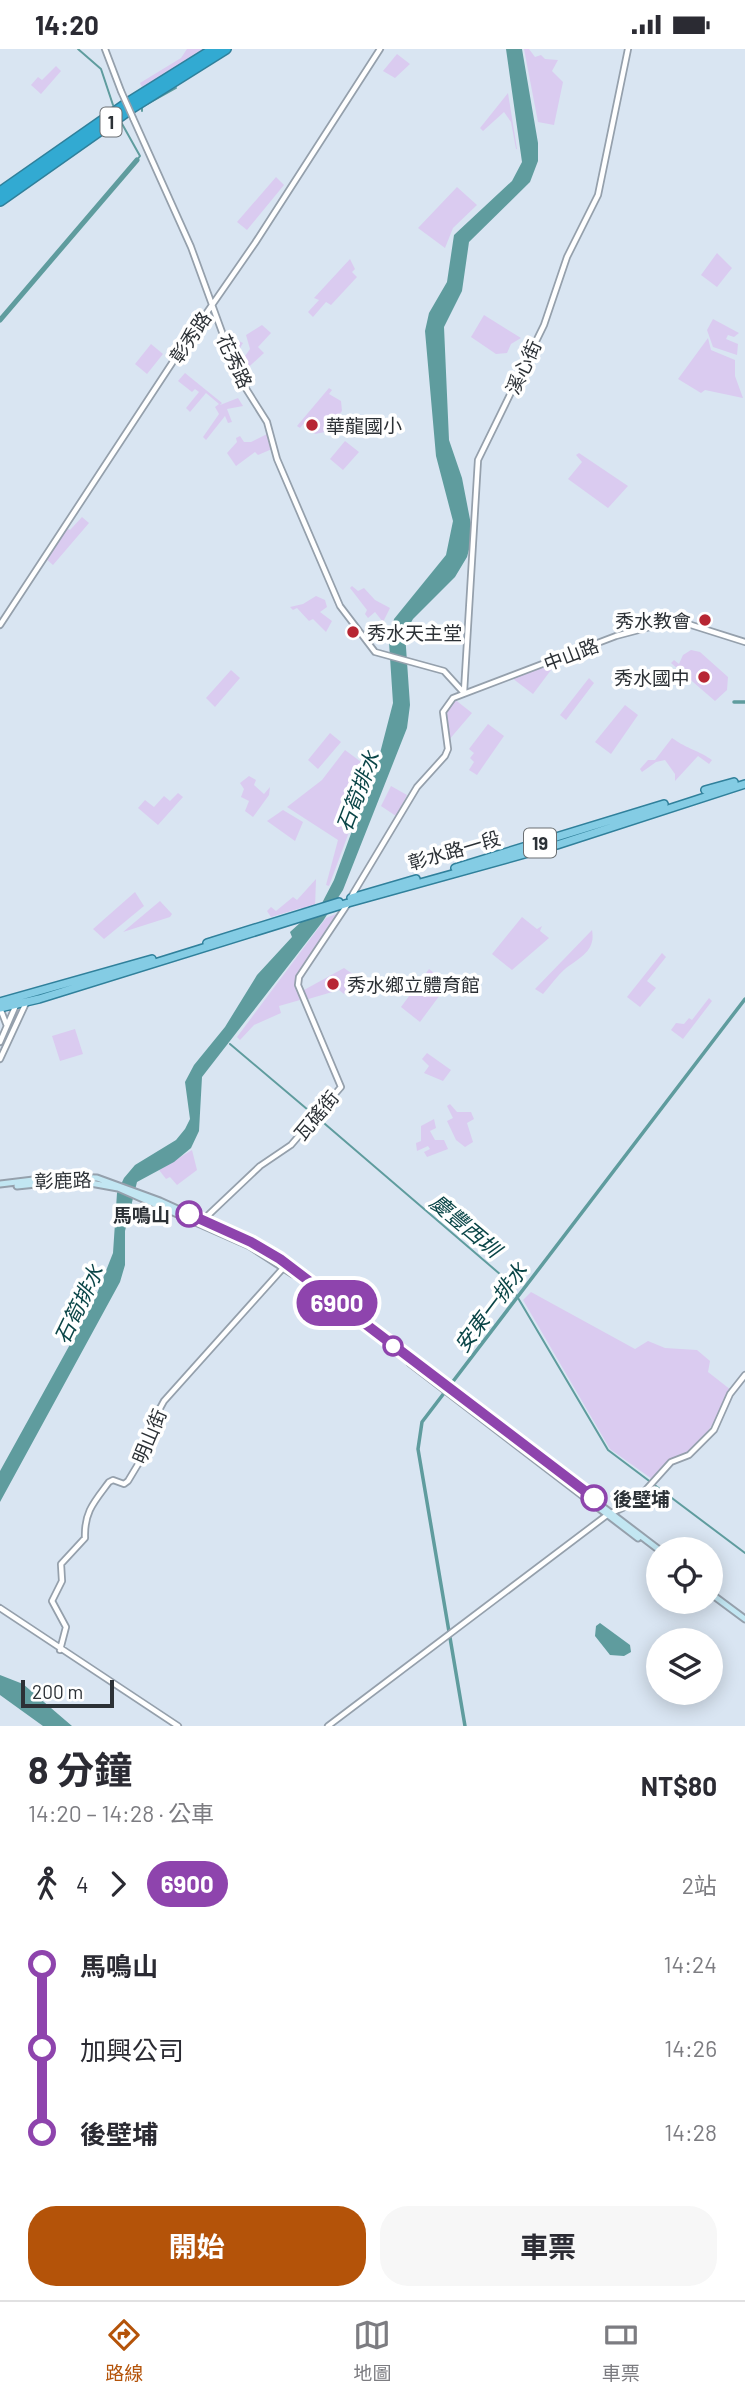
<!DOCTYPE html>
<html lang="zh-TW">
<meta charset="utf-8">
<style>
:root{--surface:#fff;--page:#f7f7f7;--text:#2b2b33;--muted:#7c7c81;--line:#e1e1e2;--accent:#b45309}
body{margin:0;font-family:Barlow,"Noto Sans TC",sans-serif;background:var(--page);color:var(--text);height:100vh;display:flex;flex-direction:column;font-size:26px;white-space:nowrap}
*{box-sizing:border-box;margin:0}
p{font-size:23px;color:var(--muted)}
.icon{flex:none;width:38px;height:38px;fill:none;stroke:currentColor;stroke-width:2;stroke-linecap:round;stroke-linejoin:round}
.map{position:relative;height:1677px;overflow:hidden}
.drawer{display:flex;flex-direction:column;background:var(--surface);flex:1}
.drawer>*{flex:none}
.badge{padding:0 14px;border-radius:23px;font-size:24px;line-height:46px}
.buttons{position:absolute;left:646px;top:1488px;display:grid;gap:14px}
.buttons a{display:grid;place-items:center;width:77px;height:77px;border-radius:50%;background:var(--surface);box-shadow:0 4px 18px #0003;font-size:35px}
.scale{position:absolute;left:21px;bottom:18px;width:93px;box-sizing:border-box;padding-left:7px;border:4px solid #2c3136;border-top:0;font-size:19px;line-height:24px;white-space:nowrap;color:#2c3136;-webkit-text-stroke:5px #fff;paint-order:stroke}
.map>.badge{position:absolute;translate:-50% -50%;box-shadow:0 0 0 4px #fff}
.legs{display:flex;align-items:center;gap:10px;height:77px;padding:0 28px;font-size:23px}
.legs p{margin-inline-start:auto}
.head{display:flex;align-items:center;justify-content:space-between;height:119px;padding:0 28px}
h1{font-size:38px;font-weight:700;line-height:52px}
.primary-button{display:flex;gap:14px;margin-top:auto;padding:14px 28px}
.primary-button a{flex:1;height:80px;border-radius:28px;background:var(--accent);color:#fff;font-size:28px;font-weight:700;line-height:80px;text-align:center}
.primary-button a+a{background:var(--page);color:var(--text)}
ul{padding:0 28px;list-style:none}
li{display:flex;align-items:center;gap:24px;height:84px;font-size:26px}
li i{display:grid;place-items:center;width:10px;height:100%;margin:0 9px;background:currentColor}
li i::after{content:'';width:18px;height:18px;margin:-9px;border:5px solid;border-radius:50%;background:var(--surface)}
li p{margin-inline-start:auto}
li:first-child i{background:linear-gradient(#0000 50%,currentColor 0)}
li:last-child i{background:linear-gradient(currentColor 50%,#0000 0)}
.status{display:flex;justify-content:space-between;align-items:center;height:49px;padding:0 35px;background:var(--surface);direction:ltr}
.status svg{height:19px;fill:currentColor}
.dock{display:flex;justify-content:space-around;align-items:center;height:98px;border-top:2px solid var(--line);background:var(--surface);font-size:19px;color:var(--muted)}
.dock a{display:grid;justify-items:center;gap:4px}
.dock .selected{color:var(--accent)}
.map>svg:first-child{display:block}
.green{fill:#dacbf0}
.water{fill:#5f9c9e}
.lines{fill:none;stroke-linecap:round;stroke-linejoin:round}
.stream{stroke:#5f9c9e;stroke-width:2}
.canal{stroke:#5f9c9e;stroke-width:3.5}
.river{stroke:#5f9c9e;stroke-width:5}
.tertiary-casing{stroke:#95a0ac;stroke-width:8}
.secondary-casing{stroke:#95a0ac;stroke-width:9}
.primary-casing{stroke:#30809b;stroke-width:10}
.motorway-casing{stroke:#30809b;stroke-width:12}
.tertiary{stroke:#fff;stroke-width:4.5}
.secondary{stroke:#c2e6f2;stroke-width:5}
.primary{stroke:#84cce4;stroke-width:7}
.motorway{stroke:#32aad2;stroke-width:9}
.tertiary-bridge-casing{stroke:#95a0ac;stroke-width:8;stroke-linecap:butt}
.tertiary-bridge{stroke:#fff;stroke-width:4.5}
.line-1-casing{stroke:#fff;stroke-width:16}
.line-1{stroke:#8e44ad;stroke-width:10}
.poi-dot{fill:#b72633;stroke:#fff;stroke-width:2.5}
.stop-1-dot{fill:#fff;stroke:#8e44ad;stroke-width:3.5}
.labels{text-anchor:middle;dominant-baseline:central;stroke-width:7;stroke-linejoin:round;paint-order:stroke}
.shield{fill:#fff;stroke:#6b6f72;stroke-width:2}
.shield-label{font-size:18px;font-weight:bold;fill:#2c3136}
.street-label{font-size:19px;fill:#2c3136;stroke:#fff}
.poi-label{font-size:19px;fill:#2c3136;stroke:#fff;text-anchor:start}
.stop-label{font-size:19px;font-weight:bold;fill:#2c3136;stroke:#fff;text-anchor:end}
.water-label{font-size:21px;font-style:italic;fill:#0a4547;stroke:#fff}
</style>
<div class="status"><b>14:20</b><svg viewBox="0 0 49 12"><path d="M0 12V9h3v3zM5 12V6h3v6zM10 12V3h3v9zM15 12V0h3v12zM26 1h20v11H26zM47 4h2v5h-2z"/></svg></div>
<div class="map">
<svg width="745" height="1677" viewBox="0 0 745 1677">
<rect width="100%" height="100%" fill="#d9e5f2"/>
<path class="green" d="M 187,0 L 204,0 L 142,38 L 140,34 L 181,9 Z
M 524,0 L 529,0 L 535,8 L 541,6 L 545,10 L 558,11 L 552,22 L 563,33 L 554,76 L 538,73 Z
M 397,5 L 410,15 L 395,29 L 383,22 Z
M 56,17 L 61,22 L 41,45 L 31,36 L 38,28 L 42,31 Z
M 508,44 L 517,100 L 516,100 L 511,73 L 504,63 L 483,82 L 480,79 Z
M 276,128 L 284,136 L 247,181 L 237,173 Z
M 457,138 L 477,156 L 453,179 L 445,199 L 418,179 Z
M 717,204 L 732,219 L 717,238 L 701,226 Z
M 350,210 L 355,220 L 352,223 L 357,228 L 331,256 L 326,253 L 313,268 L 308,263 L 319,251 L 314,249 Z
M 484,266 L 521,289 L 511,295 L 507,304 L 496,305 L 471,288 Z
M 713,270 L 739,284 L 734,288 L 728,286 L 726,290 L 738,295 L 737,306 L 713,298 L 707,281 Z
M 262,276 L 271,284 L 258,298 L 264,304 L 239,327 L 226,285 L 235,295 L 239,292 L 243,294 L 237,304 L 245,307 L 250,300 L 246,286 Z
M 708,289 L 711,301 L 735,311 L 735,327 L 743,349 L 705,341 L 701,344 L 678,330 Z
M 151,295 L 163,305 L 147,325 L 135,315 Z
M 185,324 L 222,354 L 220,356 L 238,349 L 243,357 L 227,360 L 232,373 L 228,374 L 225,367 L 206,391 L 203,388 L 219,365 L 215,358 L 219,355 L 206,344 L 190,363 L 186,359 L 199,343 L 195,340 L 192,343 L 178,332 Z
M 329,339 L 332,341 L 329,345 L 341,352 L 342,362 L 325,383 L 315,385 L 305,373 L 300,379 L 297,377 Z
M 267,385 L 272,400 L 258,406 L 255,403 L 236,417 L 227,404 L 237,393 L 236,389 L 240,387 L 244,393 L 251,393 Z
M 345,392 L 359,403 L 343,421 L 330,410 Z
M 579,404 L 628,437 L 608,459 L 568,430 L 582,413 L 576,406 Z
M 82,468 L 89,474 L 53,516 L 45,509 L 65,478 L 70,481 Z
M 352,537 L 358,542 L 364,539 L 375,551 L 390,559 L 383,573 L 375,563 L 368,569 L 365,565 L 367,561 L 350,539 Z
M 316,547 L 325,551 L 327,558 L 320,563 L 332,572 L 326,583 L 313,570 L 309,572 L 297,559 L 293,561 L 290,558 L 303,555 Z
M 691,601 L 700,603 L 728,628 L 727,641 L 715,652 L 671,614 L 674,611 L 679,615 L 683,606 Z
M 557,613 L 533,645 L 512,629 Z
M 231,621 L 240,629 L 215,658 L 206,649 Z
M 589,629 L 594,634 L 566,671 L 560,666 Z
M 453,649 L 472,664 L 448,692 C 445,674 441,663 453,649 Z
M 625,656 L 638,666 L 611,705 L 595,693 Z
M 488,675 L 504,687 L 477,726 L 469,721 L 474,713 L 470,709 L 474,704 L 469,700 Z
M 330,684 L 341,693 L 318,720 L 308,711 Z
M 672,689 C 689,701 698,701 712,711 L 709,715 L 698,707 L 675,732 L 675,725 L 665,711 L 656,713 L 642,723 L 640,720 L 648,711 L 655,711 Z
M 345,701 L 372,721 L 329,837 L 326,836 L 338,791 L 287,758 L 322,731 Z
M 249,727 L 256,731 L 254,736 L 264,745 L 270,738 L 269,746 L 253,768 L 245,762 L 249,752 L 241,748 L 244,740 L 240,734 Z
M 391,737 L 407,746 L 396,767 L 381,757 Z
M 178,744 L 183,748 L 158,776 L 138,759 L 145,751 L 154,758 L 164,747 L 170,752 Z
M 283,761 L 303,773 L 295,792 L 267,772 Z
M 316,830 L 315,859 L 304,862 L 301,859 L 271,868 L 267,862 L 271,858 L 276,862 L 293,848 L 297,851 Z
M 135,843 L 144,857 L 104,890 L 93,880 Z
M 160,852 L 172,865 L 170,868 L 123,883 Z
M 346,861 L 296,936 L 300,951 L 279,957 L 281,964 L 254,976 L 240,991 L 237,988 L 326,869 Z
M 522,868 L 537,880 L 542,877 L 540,882 L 549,889 L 512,921 L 492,905 Z
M 592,881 C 596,902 580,908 565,920 C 557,927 550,937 543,945 L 535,940 Z
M 662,904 L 666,908 L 647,932 L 656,939 L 640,958 L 627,948 Z
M 344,919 L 357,928 L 344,945 L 339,941 L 305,951 L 301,944 L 304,941 Z
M 429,920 L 448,935 L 420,973 L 401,958 Z
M 709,949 L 712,952 L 683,990 L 671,981 L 676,974 L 684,975 L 689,969 L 692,971 Z
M 75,980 L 83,1005 L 60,1012 L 52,987 Z
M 427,1004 L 451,1021 L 443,1032 L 424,1024 L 429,1017 L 422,1010 Z
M 450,1055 L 457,1063 L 471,1063 L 474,1070 L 467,1074 L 473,1093 L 465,1098 L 456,1091 L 447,1072 L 453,1069 L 447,1057 Z
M 434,1070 L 436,1079 L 430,1082 L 435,1091 L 444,1091 L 448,1100 L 427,1108 L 424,1103 L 430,1100 L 428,1097 L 417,1102 L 416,1094 L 421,1092 L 421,1077 Z
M 192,1101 L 197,1121 L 177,1136 L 170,1128 L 166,1130 L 159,1121 Z
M 531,1243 L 635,1300 L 648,1292 L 665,1299 L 697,1301 L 710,1312 L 708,1323 L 731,1341 C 718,1365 710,1386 687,1404 C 672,1415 666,1415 652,1430 L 610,1400 L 523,1251 Z"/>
<path class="water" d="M 506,0 L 522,0 L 538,94 L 538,112 L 530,133 L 469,193 L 462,242 L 444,278 L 449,391 L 462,429 L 473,486 L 467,508 L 455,528 L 413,570 L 405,584 L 410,656 L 407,679 L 343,841 L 323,872 L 202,1028 L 199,1082 L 191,1099 L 174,1113 L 137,1133 L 125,1182 L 125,1216 L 120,1233 L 0,1453 L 0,1422 L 94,1252 L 113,1204 L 117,1144 L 124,1129 L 135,1116 L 176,1091 L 185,1080 L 190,1070 L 185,1033 L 194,1016 L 225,978 L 257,926 L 292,888 L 290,883 L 322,854 L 334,831 L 379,708 L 393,654 L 389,593 L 394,570 L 446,506 L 453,472 L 436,407 L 425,282 L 429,264 L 447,233 L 454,186 L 512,132 L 522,113 Z
M 600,1574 L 630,1596 L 631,1603 L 624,1607 L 610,1606 L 595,1587 L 596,1577 Z
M 0,1626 L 23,1635 L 72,1677 L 43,1677 L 0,1646 Z"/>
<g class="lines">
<path class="stream" d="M 78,0 L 101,20 L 113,56
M 142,62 L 142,58 L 176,39
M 121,73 L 140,107 L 137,111
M 230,995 L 314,1066
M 318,1069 L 508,1232 L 608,1401 L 745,1504"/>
<path class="canal" d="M 734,653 L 745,653
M 465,1677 L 418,1400 L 422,1373 L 745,950"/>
<path class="river" d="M 0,271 L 137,111"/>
<defs>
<path id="tertiary" d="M 105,0 L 121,42
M 133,69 L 191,198 L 238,327 L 267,373 L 277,410 L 340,557 L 375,603 L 444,622 L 464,644
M 0,576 L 176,308 L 255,194 L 380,0
M 464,643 L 478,411 L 544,276 L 567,208 L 598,146 L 628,0
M 351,848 L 417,738 L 445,707 L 448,700 L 443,663 L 453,649 L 616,587 L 654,577 L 688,575 L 745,593
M 0,959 L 7,977
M 0,993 L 16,956
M 0,1010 L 26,954
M 202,1172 L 260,1117 L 291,1096 L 341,1038 L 298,936 L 299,928 L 347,856
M 0,1559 L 178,1677
M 60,1601 L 66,1578 L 52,1552 L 62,1532 L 61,1515 L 85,1489 C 84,1463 94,1453 109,1433 L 113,1431 L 124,1435 L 128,1432 L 146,1402 L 153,1372 L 164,1352 L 285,1217
M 328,1677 L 607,1466 L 635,1453 L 671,1413 L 689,1406 L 714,1381 L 730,1345 L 745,1326"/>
<path id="secondary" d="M 0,1135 L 58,1128 L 97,1129 L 160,1152 L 261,1198 L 658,1500
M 17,1137 L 74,1131 L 118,1139 L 250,1197 L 293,1225
M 410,1314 L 638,1489
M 710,1544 L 745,1570"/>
<path id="primary" d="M 705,741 L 734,733
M 455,819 L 664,755
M 351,849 L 416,830
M 207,894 L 339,853
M 0,953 L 152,910
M 0,959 L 39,950 L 348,854 L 557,796 L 745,735"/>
<path id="motorway" d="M 0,143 L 129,53 L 214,0
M 0,152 L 132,59 L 226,0"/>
</defs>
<use href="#tertiary" class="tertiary-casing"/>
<use href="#secondary" class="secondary-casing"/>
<use href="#primary" class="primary-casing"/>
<use href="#motorway" class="motorway-casing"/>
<use href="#tertiary" class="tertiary"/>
<use href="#secondary" class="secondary"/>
<use href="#primary" class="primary"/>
<use href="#motorway" class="motorway"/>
<defs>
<path id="tertiary-bridge" d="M 121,42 L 133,69"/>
</defs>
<use href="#tertiary-bridge" class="tertiary-bridge-casing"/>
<use href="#tertiary-bridge" class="tertiary-bridge"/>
</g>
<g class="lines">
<defs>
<path id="line-1" d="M 189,1165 L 251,1193 L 280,1210 L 594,1449"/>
</defs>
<use href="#line-1" class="line-1-casing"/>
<use href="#line-1" class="line-1"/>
</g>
<g class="poi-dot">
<circle cx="312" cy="376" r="7"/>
<circle cx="705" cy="571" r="7"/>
<circle cx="353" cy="583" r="7"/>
<circle cx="704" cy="628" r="7"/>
<circle cx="333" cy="935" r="7"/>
</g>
<g class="stop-1-dot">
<circle cx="189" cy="1165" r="12"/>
<circle cx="393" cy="1297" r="9"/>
<circle cx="594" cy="1449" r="12"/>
</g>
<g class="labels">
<g class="shield">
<rect x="100.5" y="58.5" width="21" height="29" rx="5"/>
<rect x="524" y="779.5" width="32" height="29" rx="5"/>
</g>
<g class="shield-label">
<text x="111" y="73">1</text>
<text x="540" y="794">19</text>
</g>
<g class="street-label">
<text transform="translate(190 288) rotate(-56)">彰秀路</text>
<text transform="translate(235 312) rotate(65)">花秀路</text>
<text transform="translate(523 318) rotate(-65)">溪心街</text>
<text transform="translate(571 605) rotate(-21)">中山路</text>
<text transform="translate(454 801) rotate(-16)">彰水路一段</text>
<text transform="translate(316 1066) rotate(-50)">瓦磘街</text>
<text transform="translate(63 1131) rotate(-2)">彰鹿路</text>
<text transform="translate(149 1387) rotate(-67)">明山街</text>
</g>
<g class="poi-label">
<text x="326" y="376">華龍國小</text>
<text x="691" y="571" text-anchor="end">秀水教會</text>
<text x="367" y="583">秀水天主堂</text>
<text x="690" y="628" text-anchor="end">秀水國中</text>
<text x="347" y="935">秀水鄉立體育館</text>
</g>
<g class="stop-label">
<text x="170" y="1165">馬鳴山</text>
<text x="613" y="1449" text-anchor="start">後壁埔</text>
</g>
<g class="water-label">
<text transform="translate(357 742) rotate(-69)">石筍排水</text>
<text transform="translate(466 1176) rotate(40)">慶豐西圳</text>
<text transform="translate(78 1255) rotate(-64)">石筍排水</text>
<text transform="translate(490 1258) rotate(-53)">安東一排水</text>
</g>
</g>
</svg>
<div class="buttons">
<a><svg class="icon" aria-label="locate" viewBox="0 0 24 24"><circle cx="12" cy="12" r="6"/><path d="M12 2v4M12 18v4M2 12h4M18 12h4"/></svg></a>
<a><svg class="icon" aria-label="layers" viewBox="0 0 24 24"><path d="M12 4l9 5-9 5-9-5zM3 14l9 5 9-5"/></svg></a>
</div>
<div class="scale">200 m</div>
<b class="badge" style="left:337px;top:1254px;background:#8e44ad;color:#fff">6900</b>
</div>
<section class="drawer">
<div class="head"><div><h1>8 分鐘</h1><p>14:20 – 14:28 · 公車</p></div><b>NT$80</b></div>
<div class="legs"><svg class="icon" aria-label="walk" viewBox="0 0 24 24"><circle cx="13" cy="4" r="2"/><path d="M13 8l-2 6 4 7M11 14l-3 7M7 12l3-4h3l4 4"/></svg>4<svg class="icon" aria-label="forward" viewBox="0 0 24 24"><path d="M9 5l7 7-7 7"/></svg><b class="badge" style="background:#8e44ad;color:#fff">6900</b><p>2站</p></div>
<ul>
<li><i style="color:#8e44ad"></i><b>馬鳴山</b><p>14:24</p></li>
<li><i style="color:#8e44ad"></i><span>加興公司</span><p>14:26</p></li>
<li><i style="color:#8e44ad"></i><b>後壁埔</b><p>14:28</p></li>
</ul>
<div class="primary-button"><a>開始</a><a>車票</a></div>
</section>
<nav class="dock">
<a class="selected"><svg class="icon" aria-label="directions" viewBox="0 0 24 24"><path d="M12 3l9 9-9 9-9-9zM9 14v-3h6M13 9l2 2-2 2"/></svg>路線</a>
<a><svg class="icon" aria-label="map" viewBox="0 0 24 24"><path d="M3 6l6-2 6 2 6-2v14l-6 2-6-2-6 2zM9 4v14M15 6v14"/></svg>地圖</a>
<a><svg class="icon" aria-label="tickets" viewBox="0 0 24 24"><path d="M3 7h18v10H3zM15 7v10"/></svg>車票</a>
</nav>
